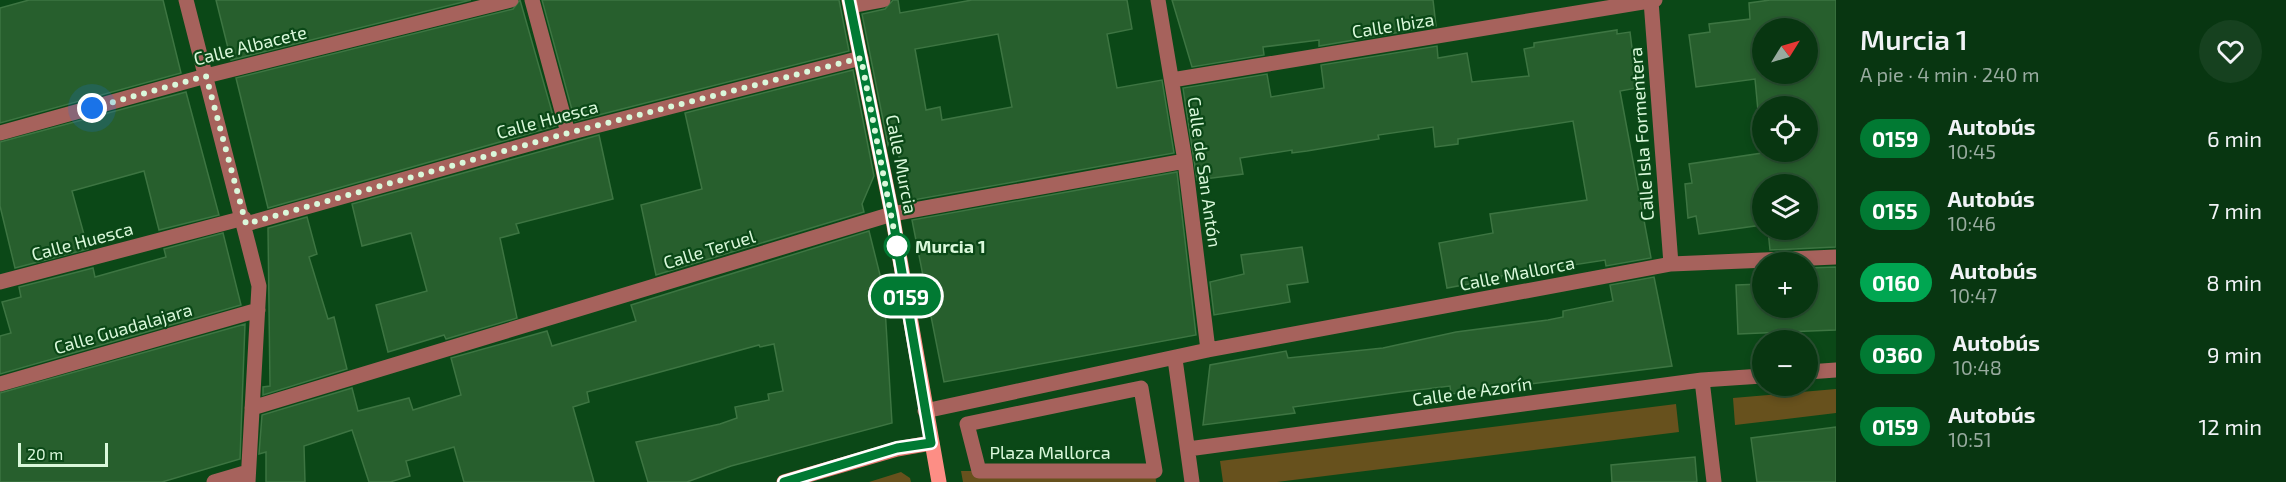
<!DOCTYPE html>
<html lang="es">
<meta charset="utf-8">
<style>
:root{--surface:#083611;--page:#16411f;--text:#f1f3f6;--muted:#98ab9f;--line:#295031}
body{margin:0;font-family:"Exo 2",sans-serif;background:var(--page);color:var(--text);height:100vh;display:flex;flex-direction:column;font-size:22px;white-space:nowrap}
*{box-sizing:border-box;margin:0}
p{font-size:20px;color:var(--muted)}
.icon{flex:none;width:33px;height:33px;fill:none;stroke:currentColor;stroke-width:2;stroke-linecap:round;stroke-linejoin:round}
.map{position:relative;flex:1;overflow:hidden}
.panel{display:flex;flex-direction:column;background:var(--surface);width:450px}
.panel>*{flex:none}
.badge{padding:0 12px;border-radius:20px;font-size:21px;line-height:39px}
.needle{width:39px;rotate:53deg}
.buttons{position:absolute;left:1752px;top:18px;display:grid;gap:12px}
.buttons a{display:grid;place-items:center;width:66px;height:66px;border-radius:50%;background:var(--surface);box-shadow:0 3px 9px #0003,0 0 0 2px var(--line);font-size:30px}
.scale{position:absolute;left:18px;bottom:15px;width:90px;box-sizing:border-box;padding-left:6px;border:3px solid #daf8db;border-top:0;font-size:16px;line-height:21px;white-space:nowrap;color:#daf8db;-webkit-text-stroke:4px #0b4817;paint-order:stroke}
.you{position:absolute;width:30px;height:30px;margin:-15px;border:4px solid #fff;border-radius:50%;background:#1a73e8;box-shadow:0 0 0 9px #1a73e833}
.map>.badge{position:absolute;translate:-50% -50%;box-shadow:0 0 0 3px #fff}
.round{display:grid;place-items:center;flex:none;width:63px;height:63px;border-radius:32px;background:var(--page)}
.summary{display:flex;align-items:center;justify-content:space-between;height:102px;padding:0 24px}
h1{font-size:28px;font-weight:600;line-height:45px}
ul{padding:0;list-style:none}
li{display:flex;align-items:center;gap:18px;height:72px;padding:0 24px}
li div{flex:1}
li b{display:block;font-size:22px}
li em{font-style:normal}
li .badge{min-width:66px;font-weight:700;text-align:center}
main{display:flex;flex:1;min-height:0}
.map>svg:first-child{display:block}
.green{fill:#67511d}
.building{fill:#275f2d;stroke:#3d7542;stroke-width:1.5;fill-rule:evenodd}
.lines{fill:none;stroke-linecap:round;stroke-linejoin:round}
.street{stroke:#a6625c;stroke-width:15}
.secondary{stroke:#e0756c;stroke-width:15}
.primary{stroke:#fd8e85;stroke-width:15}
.line-casing{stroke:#fff;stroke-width:14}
.line{stroke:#017a33;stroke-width:9}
.walk{stroke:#daf8db;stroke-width:6;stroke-dasharray:0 10.8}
.stop-dot{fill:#fff;stroke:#017a33;stroke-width:3}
.labels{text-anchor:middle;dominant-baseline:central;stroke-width:4.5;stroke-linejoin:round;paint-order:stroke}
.street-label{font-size:18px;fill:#daf8db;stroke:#0b4817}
.stop-label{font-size:18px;font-weight:bold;fill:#daf8db;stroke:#0b4817;text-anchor:start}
</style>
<main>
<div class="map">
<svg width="1836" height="482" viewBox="0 0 1836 482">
<rect width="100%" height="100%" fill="#0b4817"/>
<path class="green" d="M 1836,389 L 1836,413 L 1735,425 L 1733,398 Z
M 1676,404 L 1679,432 L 1277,482 L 1223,482 L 1220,461 Z
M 961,471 L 1155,471 L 1156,482 L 963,482 Z
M 901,472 L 910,478 L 911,482 L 869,482 Z"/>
<path class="building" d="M 29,0 L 163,0 L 181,73 L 0,123 L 0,8 Z
M 216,0 L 471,0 L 231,60 Z
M 520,0 L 556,126 L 268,208 L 236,78 L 513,9 Z
M 542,0 L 839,0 L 849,51 L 575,121 Z
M 893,0 L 898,0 L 900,13 L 972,0 L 1127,0 L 1132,29 L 1107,34 L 1117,88 L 1162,80 L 1174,153 L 908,201 L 894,132 L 888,145 L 862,14 L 885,9 ZM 998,34 L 1012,107 L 942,120 L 940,107 L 926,110 L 915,49 Z
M 1172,0 L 1433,0 L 1436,26 L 1319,46 L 1319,40 L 1263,47 L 1264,55 L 1192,67 Z
M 1770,0 L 1836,0 L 1836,247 L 1770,250 L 1768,230 L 1808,230 L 1808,184 L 1762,184 L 1762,225 L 1699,234 L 1696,216 L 1688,218 L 1685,184 L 1692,183 L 1689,164 L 1762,153 L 1755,79 L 1696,87 L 1689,35 L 1710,32 L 1709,24 L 1750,19 L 1749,3 ZM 1762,28 L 1808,28 L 1808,74 L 1762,74 ZM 1762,106 L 1808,106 L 1808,152 L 1762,152 Z
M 1617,30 L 1617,34 L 1630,32 L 1637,88 L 1620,91 L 1651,258 L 1606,266 L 1605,260 L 1501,276 L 1501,278 L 1447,288 L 1439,243 L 1493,233 L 1490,214 L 1587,200 L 1573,121 L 1458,139 L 1458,144 L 1435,147 L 1433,127 L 1378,135 L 1379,139 L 1307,151 L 1292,153 L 1292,150 L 1240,158 L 1243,174 L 1197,180 L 1183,88 L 1267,74 L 1271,97 L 1324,88 L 1321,65 L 1437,46 L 1438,58 L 1467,53 L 1472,82 L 1529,76 L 1524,49 L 1534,47 L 1534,43 Z
M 853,70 L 874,176 L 862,204 L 864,212 L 656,275 L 641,205 L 702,189 L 685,113 Z
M 186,92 L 219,215 L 159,230 L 144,171 L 72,191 L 88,249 L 15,268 L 0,206 L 0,142 Z
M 599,135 L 613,199 L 516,224 L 519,233 L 500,238 L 517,318 L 446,339 L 444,335 L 388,352 L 376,305 L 427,291 L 411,233 L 362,246 L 352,204 Z
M 1177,172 L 1196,335 L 944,382 L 912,220 Z
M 307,217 L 317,254 L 309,257 L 328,319 L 334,317 L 347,369 L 263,395 L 263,387 L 270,386 L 268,228 Z
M 869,231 L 884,291 L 892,423 L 731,466 L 687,482 L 648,482 L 636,442 L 720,424 L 737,418 L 735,407 L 769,400 L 768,394 L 783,391 L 774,344 L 760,347 L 759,345 L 587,392 L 589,402 L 573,407 L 594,482 L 464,482 L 454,447 L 406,461 L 410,476 L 390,482 L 369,482 L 352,430 L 304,446 L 305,482 L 266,482 L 266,452 L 259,454 L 262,415 L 352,388 L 358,411 L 409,398 L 413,410 L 461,395 L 451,358 L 547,331 L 552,346 L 636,321 L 631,305 Z
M 223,233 L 241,305 L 0,374 L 0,336 L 11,333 L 2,302 L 21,297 L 19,287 L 93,268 L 95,277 L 166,257 L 164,249 Z
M 1302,247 L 1308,282 L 1287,285 L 1290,302 L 1214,315 L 1210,282 L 1244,274 L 1241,255 Z
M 1836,267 L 1836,330 L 1738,334 L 1736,285 L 1762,284 L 1762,308 L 1808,308 L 1808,268 Z
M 1654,277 L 1672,366 L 1451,394 L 1450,386 L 1401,392 L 1293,407 L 1295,413 L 1203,425 L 1210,365 L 1286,351 L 1288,358 L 1383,348 L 1456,332 L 1548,320 L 1563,317 L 1563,311 L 1613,301 L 1610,285 Z
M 245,324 L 240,459 L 162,482 L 0,482 L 0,393 Z
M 1836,427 L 1836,482 L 1757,482 L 1751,438 Z
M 1695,457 L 1697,482 L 1612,482 L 1611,465 Z"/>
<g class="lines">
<path class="street" d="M 186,0 L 259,286 L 248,482
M 532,0 L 568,133
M 1158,0 L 1185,161 L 1208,350
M 1651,1 L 1671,264
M 851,6 L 883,0
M 1172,80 L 1655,0
M 0,133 L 206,76 L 511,0
M 246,224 L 568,133 L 861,58
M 0,282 L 244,218
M 1175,359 L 1192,482
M 1808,372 L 1836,370
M 1702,380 L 1714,482
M 0,384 L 258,310
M 1141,388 L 1155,471 L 979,471 L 967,424 Z
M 252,408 L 892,214 L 1185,161
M 925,411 L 1208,350 L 1671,264 L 1836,257
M 1188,449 L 1702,380 L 1762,376
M 214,482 L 248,472"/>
<path class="secondary" d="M 784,482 L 897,449 L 931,443"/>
<path class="primary" d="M 849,0 L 892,214 L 939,482"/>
</g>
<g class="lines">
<defs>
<path id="line" d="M 784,482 L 897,448 L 931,443 L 892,214 L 849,0"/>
</defs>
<use href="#line" class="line-casing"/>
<use href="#line" class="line"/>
<path class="walk" d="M 92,108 L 206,76 L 246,224 L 568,133 L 861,58 L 897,246"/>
</g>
<circle class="stop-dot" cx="897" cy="246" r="12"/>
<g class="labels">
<g class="street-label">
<text transform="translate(1393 25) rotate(-9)">Calle Ibiza</text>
<text transform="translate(250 45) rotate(-14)">Calle Albacete</text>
<text transform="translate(547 119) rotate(-15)">Calle Huesca</text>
<text transform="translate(1641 134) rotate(-94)">Calle Isla Formentera</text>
<text transform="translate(902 164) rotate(79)">Calle Murcia</text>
<text transform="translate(1205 172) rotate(82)">Calle de San Antón</text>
<text transform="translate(82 241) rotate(-15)">Calle Huesca</text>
<text transform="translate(709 249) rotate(-17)">Calle Teruel</text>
<text transform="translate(1517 273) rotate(-11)">Calle Mallorca</text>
<text transform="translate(123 328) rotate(-16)">Calle Guadalajara</text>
<text transform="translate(1472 391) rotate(-8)">Calle de Azorín</text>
<text x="1050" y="452">Plaza Mallorca</text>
</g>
<g class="stop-label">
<text x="915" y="246">Murcia 1</text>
</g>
</g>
</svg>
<div class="buttons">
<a><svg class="needle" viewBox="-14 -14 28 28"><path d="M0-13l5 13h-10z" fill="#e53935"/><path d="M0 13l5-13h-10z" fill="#98ab9f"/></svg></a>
<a><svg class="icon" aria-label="locate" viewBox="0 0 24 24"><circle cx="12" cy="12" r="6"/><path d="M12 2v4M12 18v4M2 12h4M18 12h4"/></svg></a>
<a><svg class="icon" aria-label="layers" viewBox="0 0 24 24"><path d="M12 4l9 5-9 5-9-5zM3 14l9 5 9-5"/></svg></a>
<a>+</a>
<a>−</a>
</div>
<div class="scale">20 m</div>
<div class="you" style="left:92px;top:108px"></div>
<b class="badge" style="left:906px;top:296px;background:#017a33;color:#fff">0159</b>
</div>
<section class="panel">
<div class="summary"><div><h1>Murcia 1</h1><p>A pie · 4 min · 240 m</p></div><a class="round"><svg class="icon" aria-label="heart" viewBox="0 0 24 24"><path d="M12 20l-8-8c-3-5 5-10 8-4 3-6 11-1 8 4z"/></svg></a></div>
<ul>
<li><span class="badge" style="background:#017a33;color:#fff">0159</span><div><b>Autobús</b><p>10:45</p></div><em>6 min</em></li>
<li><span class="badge" style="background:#017a33;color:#fff">0155</span><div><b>Autobús</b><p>10:46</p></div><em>7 min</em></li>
<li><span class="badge" style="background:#00a651;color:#fff">0160</span><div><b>Autobús</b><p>10:47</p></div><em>8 min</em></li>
<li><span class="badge" style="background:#017a33;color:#fff">0360</span><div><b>Autobús</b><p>10:48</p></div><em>9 min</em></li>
<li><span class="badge" style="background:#017a33;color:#fff">0159</span><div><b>Autobús</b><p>10:51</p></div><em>12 min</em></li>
</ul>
</section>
</main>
